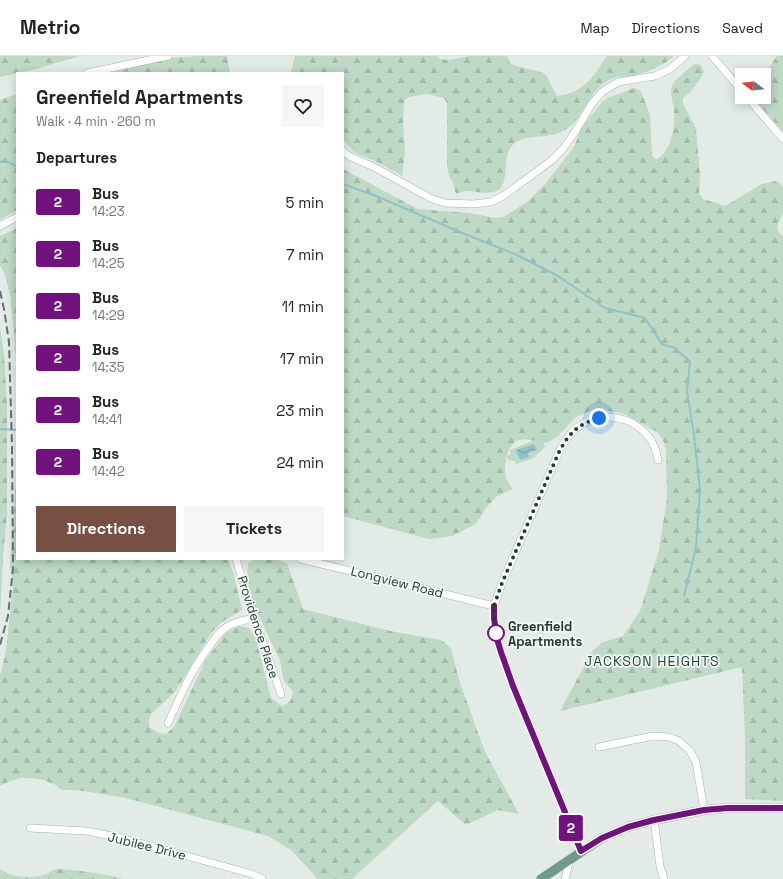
<!DOCTYPE html>
<meta charset="utf-8">
<style>
:root{--surface:#fff;--page:#f6f6f6;--text:#222;--muted:#767676;--line:#e0e0e0;--accent:#774f43}
body{margin:0;font-family:"Space Grotesk",sans-serif;background:var(--page);color:var(--text);height:100vh;display:flex;flex-direction:column;font-size:15px;white-space:nowrap}
*{box-sizing:border-box;margin:0}
p{font-size:13px;color:var(--muted)}
.icon{flex:none;width:22px;height:22px;fill:none;stroke:currentColor;stroke-width:2;stroke-linecap:round;stroke-linejoin:round}
.map{position:relative;flex:1;overflow:hidden}
.details{position:absolute;left:16px;top:16px;width:328px;height:488px;display:flex;flex-direction:column;background:var(--surface);border-radius:0px;box-shadow:0 2px 10px #0003}
.details>*{flex:none}
.badge{padding:0 8px;border-radius:3px;font-size:14px;line-height:26px}
.needle{width:26px;rotate:286deg}
.buttons{position:absolute;left:735px;top:12px;display:grid;gap:8px}
.buttons a{display:grid;place-items:center;width:36px;height:36px;border-radius:0px;background:var(--surface);box-shadow:0 2px 10px #0003;font-size:20px}
.you{position:absolute;width:20px;height:20px;margin:-10px;border:3px solid #fff;border-radius:50%;background:#1a73e8;box-shadow:0 0 0 6px #1a73e833}
.map>.badge{position:absolute;translate:-50% -50%;box-shadow:0 0 0 2px #fff}
h2{padding:0 20px;font-size:15px;line-height:36px}
.round{display:grid;place-items:center;flex:none;width:42px;height:42px;border-radius:0px;background:var(--page)}
.overview{display:flex;align-items:center;justify-content:space-between;height:68px;padding:0 20px}
h1{font-size:19px;font-weight:700;line-height:30px}
.button{display:flex;gap:8px;margin-top:auto;padding:8px 20px}
.button a{flex:1;height:46px;border-radius:0px;background:var(--accent);color:#fff;font-size:16px;font-weight:700;line-height:46px;text-align:center}
.button a+a{background:var(--page);color:var(--text)}
ul{padding:0;list-style:none}
li{display:flex;align-items:center;gap:12px;height:52px;padding:0 20px}
li div{flex:1}
li b{display:block;font-size:15px}
li em{font-style:normal}
li .badge{min-width:44px;font-weight:700;text-align:center}
header{display:flex;align-items:center;gap:24px;box-sizing:border-box;height:56px;padding:0 20px;background:var(--surface);border-bottom:1px solid var(--line)}
header strong{font-size:19px}
nav{display:flex;gap:22px;margin-inline-start:auto;font-size:14px}
.map>svg:first-child{display:block}
.forest{fill:url(#forest-firs)}
.garden{fill:#bed9c5}
.water{fill:url(#water-waves)}
.lines{fill:none;stroke-linecap:round;stroke-linejoin:round}
.stream{stroke:#92c2c9;stroke-width:2}
.minor-casing{stroke:#a6b2ae;stroke-width:8}
.major-casing{stroke:#c2c8c6;stroke-width:10}
.minor{stroke:#fff;stroke-width:7}
.major{stroke:#6d9b8e;stroke-width:9}
.rail{stroke:#5f756f;stroke-width:2;stroke-dasharray:8 4;stroke-linecap:butt}
.line-casing{stroke:#fff;stroke-width:9}
.line{stroke:#72127e;stroke-width:6}
.walk{stroke:#253a34;stroke-width:4;stroke-dasharray:0 7.2}
.stop-dot{fill:#fff;stroke:#72127e;stroke-width:2}
.labels{text-anchor:middle;dominant-baseline:central;stroke-width:3.5;stroke-linejoin:round;paint-order:stroke}
.street-label{font-size:13px;fill:#253a34;stroke:#f3f8f5}
.stop-label{font-size:13px;font-weight:bold;fill:#253a34;stroke:#f3f8f5;text-anchor:start}
.neighbourhood-label{font-size:14px;letter-spacing:1px;fill:#23493f;stroke:#f3f8f5}
</style>
<header>
<strong>Metrio</strong>
<nav><a>Map</a><a>Directions</a><a>Saved</a></nav>
</header>
<div class="map">
<svg width="783" height="823" viewBox="0 0 783 823">
<defs>
<pattern id="forest-firs" width="22" height="20" patternUnits="userSpaceOnUse"><rect width="22" height="20" fill="#bed9c5"/><path d="M5 1l3.5 6h-7zM16 11l3.5 6h-7z" fill="#a3bbaa"/></pattern>
<pattern id="water-waves" width="16" height="10" patternUnits="userSpaceOnUse"><rect width="16" height="10" fill="#92c2c9"/><path d="M0 5q4-4 8 0t8 0" fill="none" stroke="#779fa4"/></pattern>
</defs>
<rect width="100%" height="100%" fill="#e3ebe7"/>
<path class="forest" d="M 0,0 L 80,0 L 36,13 L 0,21 Z
M 199,0 L 227,0 L 230,17 L 111,17 L 169,2 Z
M 295,0 L 437,0 L 440,3 L 450,4 L 469,0 L 507,0 L 510,7 C 513,9 517,10 520,11 C 529,14 538,13 546,19 L 557,40 C 563,39 570,38 575,35 C 589,29 599,12 607,0 L 674,0 C 670,3 666,7 661,9 C 654,13 644,17 636,19 C 628,21 615,20 609,24 C 588,35 584,63 565,74 C 560,76 555,79 550,79 C 537,82 520,79 511,91 C 502,103 510,126 498,134 C 488,140 475,134 465,135 C 462,135 459,137 456,138 L 453,127 L 449,120 L 447,110 L 447,47 L 444,42 L 427,38 L 409,41 L 406,43 L 404,46 L 403,67 L 405,96 L 402,120 L 396,116 L 375,105 L 359,99 L 354,96 L 343,84 L 343,17 L 290,17 L 292,13 Z
M 777,0 L 783,0 L 783,76 L 758,47 L 757,41 L 764,41 L 764,19 Z
M 695,8 L 701,9 L 704,16 C 699,25 692,36 683,42 L 683,48 L 696,72 L 700,118 L 699,137 L 703,143 L 725,150 L 762,128 L 775,125 L 781,128 L 783,132 L 783,157 L 777,170 L 779,177 L 783,180 L 783,745 L 745,743 L 745,681 L 742,611 L 560,655 L 593,594 L 603,586 L 623,580 L 640,555 L 659,494 L 667,442 L 666,394 L 664,387 L 661,381 L 657,376 L 626,359 L 621,357 L 594,353 L 576,361 L 558,380 L 547,387 C 540,386 525,382 519,384 C 507,387 503,412 506,423 C 508,426 511,430 513,433 L 496,441 L 486,452 L 476,468 L 452,480 L 429,483 L 343,460 L 343,113 L 418,153 L 469,157 L 496,162 L 503,161 L 527,146 L 546,127 L 574,91 L 582,71 L 602,46 L 608,42 L 634,32 L 641,35 L 650,59 L 652,99 L 656,104 C 672,94 675,72 674,54 C 673,45 668,35 674,26 C 678,21 690,12 695,8 Z
M 17,38 L 17,154 L 0,164 L 0,44 Z
M 17,172 L 17,312 L 14,276 L 10,239 L 5,218 L 0,210 L 0,180 Z
M 0,271 L 4,297 L 7,350 L 7,458 L 3,502 L 0,560 Z
M 17,411 L 17,503 L 228,503 L 233,516 L 242,554 L 222,566 L 212,576 L 175,636 L 152,657 C 149,662 148,666 150,672 L 159,677 L 166,678 L 174,671 L 205,605 L 226,577 L 239,570 L 249,572 L 256,583 L 271,642 L 282,650 C 292,646 291,644 293,635 L 284,625 L 280,604 L 256,554 C 253,546 242,512 250,506 C 254,503 260,503 265,503 C 273,503 280,504 287,507 L 303,553 L 390,575 L 441,584 L 451,592 L 459,624 L 485,696 L 519,758 L 498,754 L 466,769 L 438,745 L 352,823 L 318,823 L 291,794 L 268,780 L 126,742 L 77,734 L 62,734 L 54,728 L 43,724 L 32,722 L 21,722 L 10,725 L 0,730 L 0,620 L 5,600 L 7,586 L 13,528 L 10,510 Z
M 0,813 C 13,822 32,823 47,818 C 51,816 54,813 59,813 C 66,813 73,814 80,815 C 95,817 109,819 123,823 L 0,823 Z"/>
<path class="garden" d="M 542,381 L 545,391 L 532,403 L 516,408 L 515,405 L 513,405 L 512,404 L 509,405 L 507,400 L 511,398 L 510,394 Z"/>
<path class="water" d="M 534,388 L 537,394 L 528,397 L 529,401 L 520,404 L 516,394 Z"/>
<g class="lines">
<path class="stream" d="M 0,106 L 5,105 L 17,110
M 343,128 L 376,140 L 467,179 L 517,199 L 558,220 L 605,252 L 645,262 L 662,288 L 675,292 L 690,306 L 687,335 L 694,379 L 700,434 L 696,491 L 684,540
M 0,373 L 17,374"/>
<defs>
<path id="minor" d="M 712,0 L 742,35
M 87,17 L 168,0
M 747,41 L 783,83
M 343,95 L 346,98 L 353,102 L 374,111 L 432,143 L 445,147 L 473,148 L 491,146 L 503,140 L 551,105 L 563,93 L 575,76 L 591,49 L 602,36 L 618,26 L 655,20 L 670,13 L 685,0
M 0,170 L 17,161
M 236,503 L 251,553 L 281,638
M 301,503 L 494,550
M 168,667 C 180,641 191,614 209,591 C 214,583 220,575 228,570 C 236,565 246,564 255,562
M 599,691 L 653,680 L 668,681 L 677,684 L 686,691 L 690,695 L 696,706 L 704,754
M 654,764 L 660,810 L 664,823
M 30,772 L 86,775 L 118,781 L 252,818 L 262,823
M 581,795 L 513,630 L 497,583 L 494,562 L 494,550 L 502,527 L 559,396 C 563,388 568,379 575,373 C 596,355 629,358 647,379 C 654,386 656,395 658,404
M 565,823 L 570,803"/>
<path id="major" d="M 541,823 L 602,782 L 628,771 L 654,764 L 704,754 L 728,752 L 783,752"/>
</defs>
<use href="#minor" class="minor-casing"/>
<use href="#major" class="major-casing"/>
<use href="#minor" class="minor"/>
<use href="#major" class="major"/>
<path class="rail" d="M 0,235 L 4,253 L 9,286 L 12,391 L 13,512 L 8,560 L 0,589"/>
</g>
<g class="lines">
<defs>
<path id="line" d="M 494,550 L 494,562 L 497,583 L 501,596 L 513,630 L 581,795 L 602,782 L 628,771 L 654,764 L 704,754 L 728,752 L 783,752"/>
</defs>
<use href="#line" class="line-casing"/>
<use href="#line" class="line"/>
<path class="walk" d="M 496,577 L 494,562 L 494,550 L 502,527 L 559,396 C 569,377 578,368 599,362"/>
</g>
<circle class="stop-dot" cx="496" cy="577" r="8"/>
<g class="labels">
<g class="street-label">
<text transform="translate(397 526) rotate(14)">Longview Road</text>
<text transform="translate(258 571) rotate(72)">Providence Place</text>
<text transform="translate(147 790) rotate(14)">Jubilee Drive</text>
</g>
<g class="stop-label">
<text x="508" y="570">Greenfield<tspan x="508" dy="15">Apartments</tspan></text>
</g>
<g class="neighbourhood-label">
<text x="652" y="605">JACKSON HEIGHTS</text>
</g>
</g>
</svg>
<div class="buttons">
<a><svg class="needle" viewBox="-14 -14 28 28"><path d="M0-13l5 13h-10z" fill="#e53935"/><path d="M0 13l5-13h-10z" fill="#767676"/></svg></a>
</div>
<div class="you" style="left:599px;top:362px"></div>
<b class="badge" style="left:571px;top:772px;background:#72127e;color:#fff">2</b>
<section class="details">
<div class="overview"><div><h1>Greenfield Apartments</h1><p>Walk · 4 min · 260 m</p></div><a class="round"><svg class="icon" aria-label="heart" viewBox="0 0 24 24"><path d="M12 20l-8-8c-3-5 5-10 8-4 3-6 11-1 8 4z"/></svg></a></div>
<h2>Departures</h2>
<ul>
<li><span class="badge" style="background:#72127e;color:#fff">2</span><div><b>Bus</b><p>14:23</p></div><em>5 min</em></li>
<li><span class="badge" style="background:#72127e;color:#fff">2</span><div><b>Bus</b><p>14:25</p></div><em>7 min</em></li>
<li><span class="badge" style="background:#72127e;color:#fff">2</span><div><b>Bus</b><p>14:29</p></div><em>11 min</em></li>
<li><span class="badge" style="background:#72127e;color:#fff">2</span><div><b>Bus</b><p>14:35</p></div><em>17 min</em></li>
<li><span class="badge" style="background:#72127e;color:#fff">2</span><div><b>Bus</b><p>14:41</p></div><em>23 min</em></li>
<li><span class="badge" style="background:#72127e;color:#fff">2</span><div><b>Bus</b><p>14:42</p></div><em>24 min</em></li>
</ul>
<div class="button"><a>Directions</a><a>Tickets</a></div>
</section>
</div>
